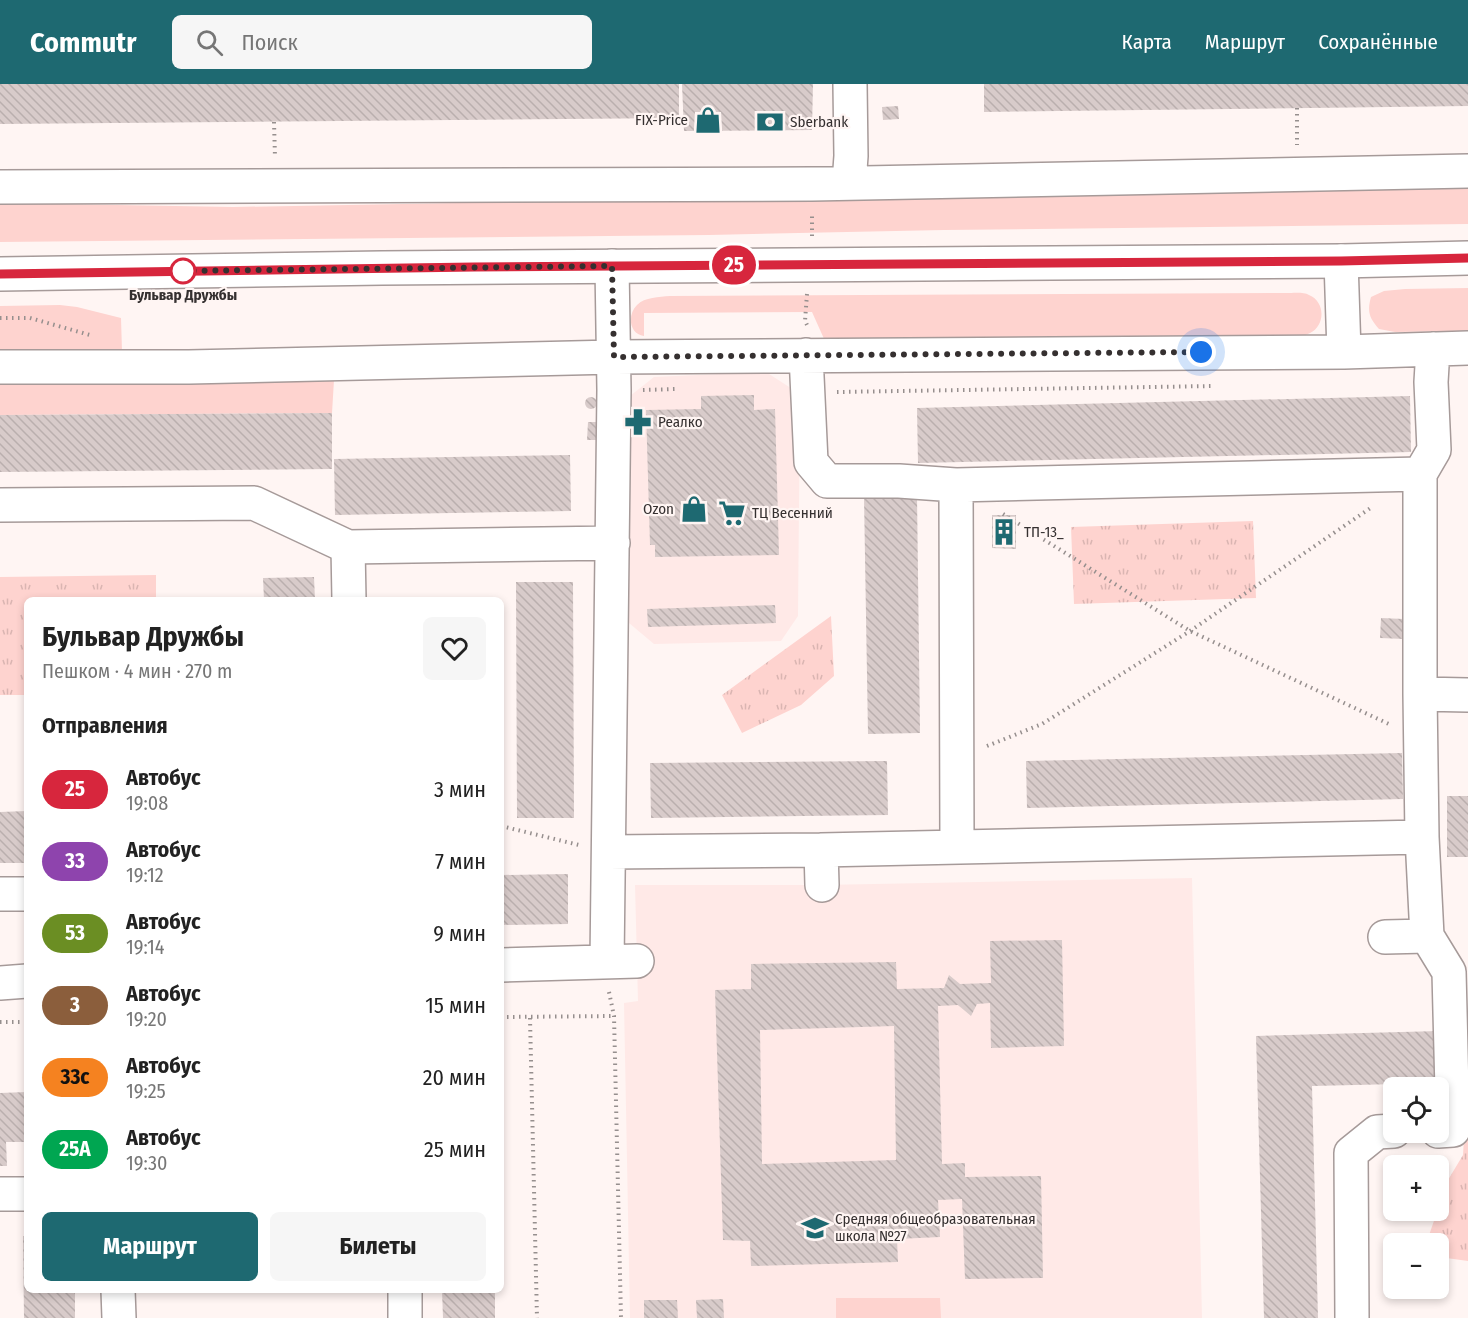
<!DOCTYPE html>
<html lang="ru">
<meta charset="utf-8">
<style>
:root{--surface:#fff;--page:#f6f6f6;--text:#222;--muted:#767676;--accent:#1e6971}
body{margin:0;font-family:"Fira Sans Condensed",sans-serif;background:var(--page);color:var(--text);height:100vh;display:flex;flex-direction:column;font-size:22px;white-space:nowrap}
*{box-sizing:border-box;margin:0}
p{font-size:20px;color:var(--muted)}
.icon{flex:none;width:33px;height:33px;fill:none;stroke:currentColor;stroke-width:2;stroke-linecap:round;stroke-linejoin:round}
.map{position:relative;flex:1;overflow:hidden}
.sheet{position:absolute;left:24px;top:513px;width:480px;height:696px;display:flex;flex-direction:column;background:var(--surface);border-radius:9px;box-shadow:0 3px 9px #0003}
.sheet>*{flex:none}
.badge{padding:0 12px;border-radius:20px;font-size:21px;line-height:39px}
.buttons{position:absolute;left:1383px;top:993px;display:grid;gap:12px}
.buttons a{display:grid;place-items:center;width:66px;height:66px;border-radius:9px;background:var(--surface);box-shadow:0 3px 9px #0003;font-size:30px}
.you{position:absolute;width:30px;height:30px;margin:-15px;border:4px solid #fff;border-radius:50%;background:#1a73e8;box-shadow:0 0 0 9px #1a73e833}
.map>.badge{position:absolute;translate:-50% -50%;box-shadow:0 0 0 3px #fff}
h2{padding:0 18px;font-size:22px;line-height:54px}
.round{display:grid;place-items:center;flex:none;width:63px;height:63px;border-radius:9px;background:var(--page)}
.head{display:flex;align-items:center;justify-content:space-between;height:102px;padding:0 18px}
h1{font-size:28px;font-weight:700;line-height:45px}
.button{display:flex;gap:12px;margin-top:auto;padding:12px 18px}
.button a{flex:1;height:69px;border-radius:9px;background:var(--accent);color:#fff;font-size:24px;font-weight:700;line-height:69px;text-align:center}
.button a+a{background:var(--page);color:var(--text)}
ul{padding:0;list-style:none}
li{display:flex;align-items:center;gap:18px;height:72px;padding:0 18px}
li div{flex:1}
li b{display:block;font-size:22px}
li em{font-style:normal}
li .badge{min-width:66px;font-weight:700;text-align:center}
header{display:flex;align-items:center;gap:36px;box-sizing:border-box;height:84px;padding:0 30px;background:var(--accent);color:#fff}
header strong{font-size:28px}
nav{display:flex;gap:33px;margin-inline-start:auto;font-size:21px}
.search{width:420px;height:54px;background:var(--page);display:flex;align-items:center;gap:15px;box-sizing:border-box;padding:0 21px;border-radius:9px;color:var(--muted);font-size:22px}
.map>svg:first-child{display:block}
.built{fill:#ffe9e7}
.grass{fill:#fed3cf}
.park{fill:url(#park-tufts)}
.building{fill:url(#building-back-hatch);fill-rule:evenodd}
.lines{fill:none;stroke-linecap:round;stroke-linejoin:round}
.minor-casing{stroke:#a69a99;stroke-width:36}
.major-casing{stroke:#a69a99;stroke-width:36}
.path{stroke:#968f8e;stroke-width:4;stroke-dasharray:1.5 4.5;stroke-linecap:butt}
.minor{stroke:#fff;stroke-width:33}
.major{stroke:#fff;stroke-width:33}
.line-casing{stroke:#fff;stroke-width:14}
.line{stroke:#d7263d;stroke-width:9}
.walk{stroke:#353030;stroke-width:6;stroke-dasharray:0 10.8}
.stop-dot{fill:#fff;stroke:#d7263d;stroke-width:3}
.labels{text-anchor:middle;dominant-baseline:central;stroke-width:4.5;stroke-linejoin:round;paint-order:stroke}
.poi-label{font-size:15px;fill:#353030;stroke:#fff5f3;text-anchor:start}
.stop-label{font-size:15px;font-weight:bold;fill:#353030;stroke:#fff5f3}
</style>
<header>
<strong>Commutr</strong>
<div class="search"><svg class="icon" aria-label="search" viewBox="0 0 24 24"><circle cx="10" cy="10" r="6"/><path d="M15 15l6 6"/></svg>Поиск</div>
<nav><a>Карта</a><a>Маршрут</a><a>Сохранённые</a></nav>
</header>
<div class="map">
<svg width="1468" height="1234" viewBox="0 0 1468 1234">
<defs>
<pattern id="park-tufts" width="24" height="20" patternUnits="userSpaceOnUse" patternTransform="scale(1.5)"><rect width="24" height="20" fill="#fed3cf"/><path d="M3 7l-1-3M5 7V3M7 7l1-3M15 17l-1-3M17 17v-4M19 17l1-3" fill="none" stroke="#dab5b2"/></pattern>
<pattern id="building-back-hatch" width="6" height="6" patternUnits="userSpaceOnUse" patternTransform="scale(1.5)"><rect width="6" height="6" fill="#d8cbca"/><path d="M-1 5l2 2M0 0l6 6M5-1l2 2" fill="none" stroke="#baafae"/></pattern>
</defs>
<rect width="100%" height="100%" fill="#fff5f3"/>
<path class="built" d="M 766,288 L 800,310 L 798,532 L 781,557 L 654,560 L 629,539 L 625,316 L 654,293 Z
M 1192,794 L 1202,1234 L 630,1234 L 624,919 L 638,917 L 635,801 L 822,801 Z"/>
<path class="grass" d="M 1468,101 L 1468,140 L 944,146 L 709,151 L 0,158 L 0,119 L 233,123 Z
M 1468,204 L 1468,247 L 1395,248 L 1379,245 C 1369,234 1367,227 1371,213 L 1384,207 L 1405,205 Z
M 1290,209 C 1295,209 1304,208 1309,211 C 1326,218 1325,242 1310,249 C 1302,254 1290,252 1281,253 L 825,257 L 812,228 L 644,229 L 644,252 C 629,250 627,231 637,221 C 645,213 659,213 670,212 Z
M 60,221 L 77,223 L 121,234 L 122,267 L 0,268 L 0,222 Z
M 334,296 L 332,329 L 0,331 L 0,297 Z
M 836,1214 L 940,1214 L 941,1234 L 836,1234 Z"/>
<path class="park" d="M 1253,437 L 1256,514 L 1074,520 L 1071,443 Z
M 156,491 L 156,516 L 27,516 L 27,611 L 0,611 L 0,493 Z
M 831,532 L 834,592 L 801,621 L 742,649 L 722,611 Z
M 1467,1002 L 1468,1002 L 1468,1177 L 1439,1173 L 1438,1160 L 1426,1160 L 1448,1096 L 1463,1071 Z"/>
<path class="building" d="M 0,0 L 679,0 L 679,34 L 0,40 Z
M 682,0 L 813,0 L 812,46 L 684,47 Z
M 984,0 L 1468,0 L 1468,22 L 984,28 Z
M 898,22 L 899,35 L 883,36 L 882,23 Z
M 754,311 L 754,326 L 775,325 L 779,471 L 655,473 L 655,461 L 650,461 L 646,326 L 701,325 L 701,312 Z
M 1410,312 L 1411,368 L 918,379 L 917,324 Z
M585 319a6 6 0 1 1 12 0a6 6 0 1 1-12 0Z
M 332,329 L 332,385 L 0,388 L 0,331 Z
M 588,338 L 600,338 L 600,356 L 587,356 Z
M 570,371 L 571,427 L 335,431 L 334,375 Z
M 917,412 L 920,649 L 868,650 L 864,413 Z
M 992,431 L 1016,431 L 1016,465 L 992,464 Z
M 314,493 L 315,516 L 264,516 L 263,494 Z
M 516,498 L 573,498 L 574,734 L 517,734 Z
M 775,521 L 776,539 L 648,543 L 647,525 Z
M 1381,534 L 1404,535 L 1404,555 L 1380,554 Z
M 1402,669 L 1403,715 L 1027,724 L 1026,677 Z
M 887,677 L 888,731 L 651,734 L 650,679 Z
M 1447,712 L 1468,712 L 1468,773 L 1447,773 Z
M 27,727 L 27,779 L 0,779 L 0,728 Z
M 568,790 L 568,840 L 501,841 L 501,791 Z
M 1062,856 L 1064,962 L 991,964 L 990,919 L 977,920 L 971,932 L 958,921 L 938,922 L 942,1080 L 965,1079 L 965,1093 L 1041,1092 L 1043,1194 L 965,1195 L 962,1115 L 938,1116 L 940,1153 L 897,1155 L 898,1178 L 751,1182 L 750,1157 L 723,1156 L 715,906 L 751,905 L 751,880 L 896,878 L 897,905 L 944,904 L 949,891 L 960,900 L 991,899 L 990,857 ZM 894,942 L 896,1076 L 762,1080 L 760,946 Z
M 1439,947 L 1441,999 L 1312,1002 L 1318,1234 L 1264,1234 L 1256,952 Z
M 27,1008 L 27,1058 L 6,1058 L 7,1082 L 0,1082 L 0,1009 Z
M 23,1152 L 27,1152 L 27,1206 L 75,1206 L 75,1234 L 24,1234 Z
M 442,1206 L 495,1206 L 495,1234 L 443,1234 Z
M 723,1215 L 724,1234 L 697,1234 L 696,1216 Z
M 644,1216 L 677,1216 L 678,1234 L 644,1234 Z"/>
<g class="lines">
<defs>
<path id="minor" d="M 849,99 L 851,72 L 850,0
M 0,103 L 812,100 L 1468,87
M 1341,177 L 1344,268
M 806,271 L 811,378 L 827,397 L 899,397 L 956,401 L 1420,390 L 1434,366 L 1431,298 L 1433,265
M 0,283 L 189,283 L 614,273 L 1344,268 L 1468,264
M 956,401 L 957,763
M 0,421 L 254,419 L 348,463
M 349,516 L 348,463 L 613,459
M 1420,610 L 1420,390
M 1422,753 L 1427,852 L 1449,888 L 1453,1046 L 1438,1047
M 821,766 L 822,801
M 609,768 L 821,766 L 1422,753 L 1420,610 L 1468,611
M 0,810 L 27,810
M 1385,853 L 1427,852
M 607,878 L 614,306 L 612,182
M 501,881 L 637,877
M 0,899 L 27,897
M 0,1110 L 27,1110
M 118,1206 L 119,1234
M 405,1206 L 405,1234
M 1352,1234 L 1351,1069 L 1377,1048 L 1394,1047"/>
<path id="major" d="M 0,190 L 382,184 L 1341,177 L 1468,174"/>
</defs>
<use href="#minor" class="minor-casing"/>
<use href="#major" class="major-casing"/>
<path class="path" d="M 1297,24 L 1297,61
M 274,38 L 275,73
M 812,152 L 812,130
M 807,210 L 805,237 L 807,241
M 0,234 L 30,234 L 90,251
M 643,306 L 677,305
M 837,308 L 1214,302
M 1003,430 L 1190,547 L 1391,641
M 987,662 L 1042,640 L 1190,547 L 1372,423
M 501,742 L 579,761
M 609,908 L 614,932 L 621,1234
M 501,933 L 614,932
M 530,934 L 537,1234
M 0,938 L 27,938"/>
<use href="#minor" class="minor"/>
<use href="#major" class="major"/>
</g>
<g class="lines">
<defs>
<path id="line" d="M 0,190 L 474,183 L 1341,177 L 1468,174"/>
</defs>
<use href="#line" class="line-casing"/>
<use href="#line" class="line"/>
<path class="walk" d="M 183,187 L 612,182 L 614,273 L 1201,268"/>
</g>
<defs>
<symbol id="shop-bare" viewBox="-9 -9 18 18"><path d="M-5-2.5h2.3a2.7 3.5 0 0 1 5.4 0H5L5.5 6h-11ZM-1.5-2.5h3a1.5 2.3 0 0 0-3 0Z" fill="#1e6971" stroke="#fff5f3" stroke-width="2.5" paint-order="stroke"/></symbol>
<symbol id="bank-bare" viewBox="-9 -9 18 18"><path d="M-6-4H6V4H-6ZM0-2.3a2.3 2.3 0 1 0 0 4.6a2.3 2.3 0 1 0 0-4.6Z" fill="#1e6971" stroke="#fff5f3" stroke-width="2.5" paint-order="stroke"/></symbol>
<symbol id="pharmacy-bare" viewBox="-9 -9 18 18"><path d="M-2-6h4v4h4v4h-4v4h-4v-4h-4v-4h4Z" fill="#1e6971" stroke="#fff5f3" stroke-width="2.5" paint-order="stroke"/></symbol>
<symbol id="supermarket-bare" viewBox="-9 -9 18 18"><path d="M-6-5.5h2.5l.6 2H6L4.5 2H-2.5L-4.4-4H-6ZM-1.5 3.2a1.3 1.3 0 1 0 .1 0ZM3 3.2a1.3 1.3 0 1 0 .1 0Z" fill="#1e6971" stroke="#fff5f3" stroke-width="2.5" paint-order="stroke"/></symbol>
<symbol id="building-bare" viewBox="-9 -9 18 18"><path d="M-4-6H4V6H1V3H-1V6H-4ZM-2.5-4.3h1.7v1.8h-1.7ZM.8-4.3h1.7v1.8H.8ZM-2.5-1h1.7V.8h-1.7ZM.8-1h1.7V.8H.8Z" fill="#1e6971" stroke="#fff5f3" stroke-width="2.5" paint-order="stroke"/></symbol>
<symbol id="school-bare" viewBox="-9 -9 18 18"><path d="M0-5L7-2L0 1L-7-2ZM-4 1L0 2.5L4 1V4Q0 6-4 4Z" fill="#1e6971" stroke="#fff5f3" stroke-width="2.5" paint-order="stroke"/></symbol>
</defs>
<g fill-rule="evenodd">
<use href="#shop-bare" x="689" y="17" width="38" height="38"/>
<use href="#bank-bare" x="751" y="19" width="38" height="38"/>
<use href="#pharmacy-bare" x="619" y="319" width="38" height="38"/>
<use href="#shop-bare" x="675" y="406" width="38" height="38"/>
<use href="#supermarket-bare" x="713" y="410" width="38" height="38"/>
<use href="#building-bare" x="985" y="429" width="38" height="38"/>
<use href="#school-bare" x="796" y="1125" width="38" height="38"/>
</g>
<circle class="stop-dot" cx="183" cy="187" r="12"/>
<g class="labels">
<g class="poi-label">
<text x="688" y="36" text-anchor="end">FIX-Price</text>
<text x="790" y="38">Sberbank</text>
<text x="658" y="338">Реалко</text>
<text x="674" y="425" text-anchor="end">Ozon</text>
<text x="752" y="429">ТЦ Весенний</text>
<text x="1024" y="448">ТП-13_</text>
<text x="835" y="1135">Средняя общеобразовательная<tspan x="835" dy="17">школа №27</tspan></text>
</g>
<g class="stop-label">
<text x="183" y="211">Бульвар Дружбы</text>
</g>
</g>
</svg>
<div class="buttons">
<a><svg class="icon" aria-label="locate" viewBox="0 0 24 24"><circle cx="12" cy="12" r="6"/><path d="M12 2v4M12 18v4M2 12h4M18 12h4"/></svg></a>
<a>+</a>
<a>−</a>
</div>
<div class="you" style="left:1201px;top:268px"></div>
<b class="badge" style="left:734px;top:181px;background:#d7263d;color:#fff">25</b>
<section class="sheet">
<div class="head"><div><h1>Бульвар Дружбы</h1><p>Пешком · 4 мин · 270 m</p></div><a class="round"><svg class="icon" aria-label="heart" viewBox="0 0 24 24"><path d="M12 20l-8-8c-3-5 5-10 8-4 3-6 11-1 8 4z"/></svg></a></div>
<h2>Отправления</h2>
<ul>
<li><span class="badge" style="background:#d7263d;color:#fff">25</span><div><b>Автобус</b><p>19:08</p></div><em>3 мин</em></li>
<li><span class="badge" style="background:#8e44ad;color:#fff">33</span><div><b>Автобус</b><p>19:12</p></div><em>7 мин</em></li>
<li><span class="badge" style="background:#6b8e23;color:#fff">53</span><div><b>Автобус</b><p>19:14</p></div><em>9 мин</em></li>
<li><span class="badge" style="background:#8b5e3c;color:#fff">3</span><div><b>Автобус</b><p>19:20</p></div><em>15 мин</em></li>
<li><span class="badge" style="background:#f58220;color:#111">33с</span><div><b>Автобус</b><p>19:25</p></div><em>20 мин</em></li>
<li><span class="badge" style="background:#00a651;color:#fff">25А</span><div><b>Автобус</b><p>19:30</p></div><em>25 мин</em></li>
</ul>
<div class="button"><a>Маршрут</a><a>Билеты</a></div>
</section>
</div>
